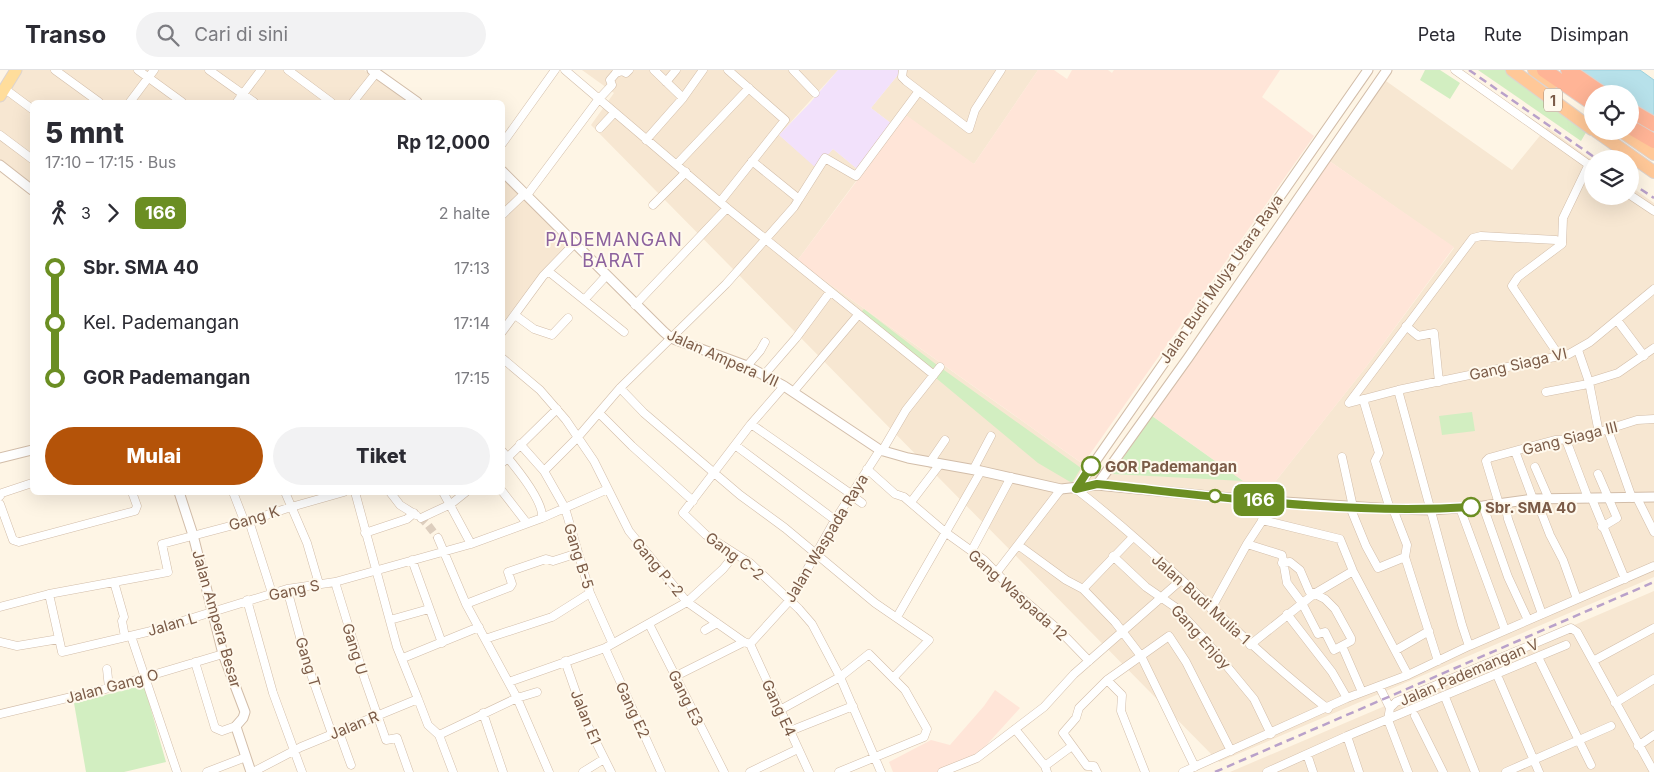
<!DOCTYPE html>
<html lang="id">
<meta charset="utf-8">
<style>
:root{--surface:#fff;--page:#f2f2f3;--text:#2b2b33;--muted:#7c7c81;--line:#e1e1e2;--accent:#b45309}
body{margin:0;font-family:Inter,sans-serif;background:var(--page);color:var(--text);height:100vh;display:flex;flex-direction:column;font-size:19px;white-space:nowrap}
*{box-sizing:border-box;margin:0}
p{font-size:16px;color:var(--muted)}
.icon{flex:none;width:28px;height:28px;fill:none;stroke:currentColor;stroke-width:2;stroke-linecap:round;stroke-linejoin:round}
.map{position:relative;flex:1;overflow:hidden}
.side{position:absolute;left:30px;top:30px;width:475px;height:395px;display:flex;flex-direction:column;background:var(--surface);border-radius:8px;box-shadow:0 5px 20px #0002}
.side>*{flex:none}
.badge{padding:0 10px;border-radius:8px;font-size:18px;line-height:32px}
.buttons{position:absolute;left:1584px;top:15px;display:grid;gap:10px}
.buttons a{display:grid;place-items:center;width:55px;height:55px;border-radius:50%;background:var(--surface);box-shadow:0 5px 20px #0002;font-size:25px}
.map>.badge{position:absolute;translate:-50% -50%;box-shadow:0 0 0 2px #fff}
.legs{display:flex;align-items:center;gap:8px;height:55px;padding:0 15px;font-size:16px}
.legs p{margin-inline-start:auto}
.overview{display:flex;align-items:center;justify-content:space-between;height:85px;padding:0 15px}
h1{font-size:28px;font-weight:800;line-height:38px}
.cta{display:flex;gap:10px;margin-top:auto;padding:10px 15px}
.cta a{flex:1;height:58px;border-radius:30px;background:var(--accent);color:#fff;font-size:20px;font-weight:800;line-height:58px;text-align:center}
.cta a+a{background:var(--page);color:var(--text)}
ul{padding:0 15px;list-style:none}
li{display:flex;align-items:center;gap:18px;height:55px;font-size:19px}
li i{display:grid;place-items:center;width:8px;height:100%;margin:0 6px;background:currentColor}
li i::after{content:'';width:12px;height:12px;margin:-6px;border:4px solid;border-radius:50%;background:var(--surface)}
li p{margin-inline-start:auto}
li:first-child i{background:linear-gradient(#0000 50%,currentColor 0)}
li:last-child i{background:linear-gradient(currentColor 50%,#0000 0)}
header{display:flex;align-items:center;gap:30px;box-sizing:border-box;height:70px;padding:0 25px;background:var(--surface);border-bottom:1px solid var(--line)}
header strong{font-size:24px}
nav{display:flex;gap:28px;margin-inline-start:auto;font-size:18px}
.search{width:350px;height:45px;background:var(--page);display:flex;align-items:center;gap:12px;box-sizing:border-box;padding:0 18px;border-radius:28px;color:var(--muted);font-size:19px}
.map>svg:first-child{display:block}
.residential{fill:#f7e7d2}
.commercial{fill:#ffe5d8}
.education{fill:#f2e1fb}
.green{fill:#d2eec1}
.water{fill:#b7e1ea;stroke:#9cd1dd}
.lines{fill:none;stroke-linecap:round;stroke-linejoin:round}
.minor-tunnel{stroke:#ddcebe;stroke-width:8;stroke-dasharray:8 4;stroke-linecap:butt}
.minor-casing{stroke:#d2bda9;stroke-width:9}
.tertiary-casing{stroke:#d2bda9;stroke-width:11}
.primary-casing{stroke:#ddd4cf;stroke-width:13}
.trunk-casing{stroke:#ddd4cf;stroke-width:14}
.motorway-casing{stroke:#ddd4cf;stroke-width:16}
.minor{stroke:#fff;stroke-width:8}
.tertiary{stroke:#fff;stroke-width:9}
.primary{stroke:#ffdd9b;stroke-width:11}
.trunk{stroke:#ffc898;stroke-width:12}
.motorway{stroke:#ffb496;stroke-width:14}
.rail{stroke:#b9a1ca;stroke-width:2.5;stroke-dasharray:8 5;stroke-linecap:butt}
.line-1-casing{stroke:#fff;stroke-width:11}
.line-1{stroke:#6b8e23;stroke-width:8}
.stop-1-dot{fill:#fff;stroke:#6b8e23;stroke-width:2.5}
.labels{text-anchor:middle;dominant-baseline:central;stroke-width:4;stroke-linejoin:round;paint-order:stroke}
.shield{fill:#fff9ed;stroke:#a38a79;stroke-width:1}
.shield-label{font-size:14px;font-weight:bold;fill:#7b5b47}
.street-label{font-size:15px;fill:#7b5b47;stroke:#fff9ed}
.stop-label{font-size:15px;font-weight:bold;fill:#7b5b47;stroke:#fff9ed;text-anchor:start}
.quarter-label{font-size:18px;letter-spacing:1px;fill:#8c629e;stroke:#fff9ed}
</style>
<header>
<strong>Transo</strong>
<div class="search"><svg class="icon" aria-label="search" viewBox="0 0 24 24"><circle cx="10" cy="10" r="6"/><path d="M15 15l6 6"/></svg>Cari di sini</div>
<nav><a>Peta</a><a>Rute</a><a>Disimpan</a></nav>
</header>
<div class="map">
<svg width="1654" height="702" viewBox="0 0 1654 702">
<rect width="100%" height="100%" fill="#fef5e5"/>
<path class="residential" d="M 16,0 L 364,0 L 410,32 L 32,32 L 32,119 L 0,95 L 0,26 Z
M 582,0 L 838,0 L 779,65 L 816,97 L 833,79 L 862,103 L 797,191 L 1094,402 L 1112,404 L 1275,412 L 1366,297 L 1454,178 L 1328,90 L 1386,11 L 1512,100 L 1547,57 L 1592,90 L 1592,126 L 1630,126 L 1630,116 L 1654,133 L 1654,507 L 1219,692 L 591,55 L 614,23 Z
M 902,0 L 1038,0 L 974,94 L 896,57 L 871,38 Z
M 503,104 L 573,173 L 503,262 Z
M 1654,521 L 1654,702 L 1230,702 Z"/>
<path class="commercial" d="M 1038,0 L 1054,0 L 1067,9 L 1072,0 L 1108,0 L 1112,3 L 1114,0 L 1280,0 L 1262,27 L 1314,66 L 1083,394 L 797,191 L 906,45 L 974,94 Z
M 1328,90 L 1454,177 L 1366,297 L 1275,412 L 1243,411 L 1152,346 Z
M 995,620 L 1020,638 L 981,681 L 964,693 L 943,702 L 893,702 L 889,692 L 931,670 L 950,675 L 984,636 Z"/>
<path class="education" d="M 838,0 L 902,0 L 871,38 L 896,57 L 862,103 L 833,79 L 816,98 L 779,65 L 810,33 Z"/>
<path class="green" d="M 1425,0 L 1440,0 L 1460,13 L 1450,29 L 1420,10 Z
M 1478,0 L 1514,0 L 1591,54 L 1581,71 Z
M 864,239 L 937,295 L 1081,398 L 1072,413 L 1038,393 L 859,244 Z
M 1472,342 L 1475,361 L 1442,365 L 1439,346 Z
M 1152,346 L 1243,411 L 1112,404 Z
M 144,615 L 166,692 L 124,702 L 86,702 L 74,633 Z"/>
<path class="water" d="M 1565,0 L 1640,0 L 1654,10 L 1654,72 L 1630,53 L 1630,24 L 1594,24 Z"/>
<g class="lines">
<path class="minor-tunnel" d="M 420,447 L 428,455 L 438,468"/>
<defs>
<path id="minor" d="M 55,0 L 99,32
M 138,0 L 182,32
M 209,0 L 254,32
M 288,0 L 331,32
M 565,0 L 727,138 L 934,305
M 654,0 L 683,28
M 793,0 L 815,23
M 903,0 L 902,7 L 906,11 L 969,59 L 975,40 L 1001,0
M 1455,0 L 1592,97
M 616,3 L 622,1 L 626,3 L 629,0
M 666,12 L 676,0
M 5,19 L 32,39
M 130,32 L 154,0
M 237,32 L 261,0
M 353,32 L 376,3
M 600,58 L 614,43
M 0,65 L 32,89
M 646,70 L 683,28 L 703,0
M 502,74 L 555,0
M 677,94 L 749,18
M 527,125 L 598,30 L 612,15 L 610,10 L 616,3
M 1630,125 L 1654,141
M 799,129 L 825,88 L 856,106 L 919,21
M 720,132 L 785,50 L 728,0
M 653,135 L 686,102
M 502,145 L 525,123
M 1562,174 L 1556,170 L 1481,166 L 1473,168 L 1349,333 L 1398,320 L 1569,284 L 1590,272 L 1654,219
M 548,201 L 624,262
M 585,229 L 606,206
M 635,235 L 727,138
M 515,245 L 534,259 L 552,265 L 568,248
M 1617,250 L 1644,286
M 1406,256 L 1418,266 L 1434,263 L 1439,312
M 502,262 L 543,206 L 575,173
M 1578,280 L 1589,312 L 1599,363
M 1560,287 L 1512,216 L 1518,207 L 1562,174 L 1563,148 L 1589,94
M 502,288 L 540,320 L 566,350 L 594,391 L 629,461 L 687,532 L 723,499 L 735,484
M 747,296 L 760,281 L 765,272
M 764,305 L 796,268 L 830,222
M 1589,312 L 1618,303 L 1654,278
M 784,316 L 751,354 L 683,443 L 706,465 L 750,493 L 799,539 L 812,554 L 840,607 L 881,702
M 620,318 L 644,343 L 740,425 L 785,458 L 875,533 L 929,570 L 893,608
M 1398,320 L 1462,555 L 1469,576
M 794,321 L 858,245
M 1546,322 L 1588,314
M 1363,329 L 1379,383 L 1375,391 L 1390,439
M 599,343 L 632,376 L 693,431
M 751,354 L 851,424
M 1608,360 L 1632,428
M 1566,370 L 1588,428
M 520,374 L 544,401 L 565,438 L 590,523 L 612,572
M 735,375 L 835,450
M 502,381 C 514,395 544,431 542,448
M 882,381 L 906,340 L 940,297
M 1515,381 L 1533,429
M 1342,387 L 1353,437
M 930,392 L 945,370
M 502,393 L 557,339
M 1535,397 L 1549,429
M 867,399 L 895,424 L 904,427 L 945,462 L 984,490 L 1017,524 L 1060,561 L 1089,591
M 973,400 L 991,366
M 544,401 L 578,367 L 620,318 L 726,214 L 794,137 L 799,129 L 752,91
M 1598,404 L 1617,448 L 1602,457
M 1076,419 C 1164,487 1240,570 1328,639
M 502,421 L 526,452
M 233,422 L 245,453
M 285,422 L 307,473 L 319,514
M 355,422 L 397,577 L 418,629
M 390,422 L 400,435 L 416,445
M 443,422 L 471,474
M 851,425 L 862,433
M 0,426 L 2,423 L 32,413
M 1637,428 L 1654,462
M 1536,429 L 1550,465 L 1563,490 L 1577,529
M 1592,429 L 1625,509
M 911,432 L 940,394
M 1505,433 L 1508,449 L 1542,544
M 0,434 L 13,470 L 19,472 L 135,441 L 137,436 L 132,422
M 1499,434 L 1486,391 L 1489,388 L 1555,370 L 1577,369 L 1637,350 L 1654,349
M 1483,436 L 1508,507 L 1528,550
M 1350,437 L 1366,476 L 1378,498 L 1405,487
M 1460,438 L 1505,560
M 1393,439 L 1407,475 L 1405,487 L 1438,591
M 421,448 L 451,434 L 466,422
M 1262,450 L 1340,469 L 1353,501 L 1408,605
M 249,451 L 272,523
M 365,463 L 407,449 L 414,443
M 438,468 L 466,534 L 517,628 L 439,665 L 453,702
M 1247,474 L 1282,485 L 1287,513 L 1302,533 L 1318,564 L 1325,562 L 1334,580 L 1351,571 L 1351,568 L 1335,539 L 1325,529 L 1309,521 L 1300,500 L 1290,492 L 1282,493
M 1018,475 L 1066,510 L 1083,519 L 1115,552 L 1141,586 L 1195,697
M 972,480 L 1011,407
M 1113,486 L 1146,517 L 1175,537 L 1202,566 L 1254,629 L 1271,664
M 412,490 L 442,573
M 997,502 L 1061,419
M 114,512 L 124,547 L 122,551 L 125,567
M 335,512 L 365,610 L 386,670 L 397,668 L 409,702
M 287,519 L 307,593 L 332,664
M 1083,519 L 1133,467
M 49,524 L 62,582 L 147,562 L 287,519 L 335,512 L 471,474 L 542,448 L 608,419
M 247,530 L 273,623 L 302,702
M 466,534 L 510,517 L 512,514 L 508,502 L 546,489 L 553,491 L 578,483
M 0,537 L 49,524 L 168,502 L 162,474 L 249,451 L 291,437 L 344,422
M 1211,539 L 1247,474 L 1275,431
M 1287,544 L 1332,602 L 1347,628
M 897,547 L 981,401
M 390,550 L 429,539
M 649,554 L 724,702
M 705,560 L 717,553
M 131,566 L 177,702
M 485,569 L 552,547 L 590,523
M 0,572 L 17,576 L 59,569
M 750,574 L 809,702
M 1250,575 L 1314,524 L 1353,501
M 1342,576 L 1362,622
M 605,578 L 661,702
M 1396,580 L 1429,561
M 1538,587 L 1591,695
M 403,588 L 479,557
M 565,591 L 587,654 L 611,702
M 1593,591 L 1654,558
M 195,592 L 215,658 L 222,661 L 236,656
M 107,599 L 109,618
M 1497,605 L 1539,702
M 676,606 L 744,572
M 1107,610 L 1122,625 L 1121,641 L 1145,702
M 509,612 L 605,578 L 687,532 L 744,572 L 750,574 L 790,530 L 835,450 L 880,380
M 1379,616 L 1390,638
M 537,622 L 517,628 L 549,702
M 1445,627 L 1475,702
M 1615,633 L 1654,609
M 780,640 L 840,607 L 869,584 L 905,620 L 927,659 L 924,667 L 839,702
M 483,643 L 503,702
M 0,644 L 109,618 L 223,584
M 1415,646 L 1443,702
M 1388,650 L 1390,638 L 1396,632 L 1571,558 L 1577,562 L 1654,702
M 1388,650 L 1408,702
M 1015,659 L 1045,696
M 790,661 L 853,636
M 339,662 L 351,695
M 1347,666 L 1359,702
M 1638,676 L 1654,665
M 1307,684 L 1313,702
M 207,702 L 246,687
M 253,702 L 301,677 L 418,629 L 428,655 L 439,665
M 583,702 L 604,689
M 750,702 L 798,679
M 942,702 L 977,688 L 1044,637 L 1074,604 L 1180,511
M 1047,702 L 1045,696 L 1072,676
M 1097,702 L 1094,696 L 1087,696 L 1063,663 L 1076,648 L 1079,638 L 1107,610 L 1169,566 L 1186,592 L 1231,681
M 1183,702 L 1347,628 L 1408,605 L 1469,576 L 1654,496
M 1267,702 L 1347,666 L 1566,575
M 1506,702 L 1611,656"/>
<path id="tertiary" d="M 372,0 L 417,32
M 0,95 L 32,120
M 502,101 L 664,262 L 671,268 L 747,296 L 784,316 L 880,380 L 908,388 L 981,401 L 1061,419 L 1097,415 L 1240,429 L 1393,439 L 1432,440 L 1483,436 L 1533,429 L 1654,427
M 0,388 L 32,380
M 1097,415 L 1188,288 L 1387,0
M 1076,419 L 1368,0
M 179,422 L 193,465 L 223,584 L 245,642 L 243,648 L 236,656 L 237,660 L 251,702"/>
<path id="primary" d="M 0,26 L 16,0"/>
<path id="trunk" d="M 1512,0 L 1592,59
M 1534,0 L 1552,13
M 1596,61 L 1654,102
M 1621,61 L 1654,84"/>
<path id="motorway" d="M 1544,0 L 1592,33
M 1568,0 L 1603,24
M 1630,40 L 1654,54
M 1630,57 L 1654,71"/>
</defs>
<use href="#minor" class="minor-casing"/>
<use href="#tertiary" class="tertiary-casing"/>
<use href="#primary" class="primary-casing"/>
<use href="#trunk" class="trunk-casing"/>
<use href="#motorway" class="motorway-casing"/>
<use href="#minor" class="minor"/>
<use href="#tertiary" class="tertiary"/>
<use href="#primary" class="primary"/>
<use href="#trunk" class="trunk"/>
<use href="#motorway" class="motorway"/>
<path class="rail" d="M 1469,0 L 1597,89
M 1630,112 L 1654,128
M 1215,702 L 1654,512"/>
</g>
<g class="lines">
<defs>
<path id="line-1" d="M 1091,396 L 1076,419 L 1097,414 C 1220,427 1347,445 1471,437"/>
</defs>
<use href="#line-1" class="line-1-casing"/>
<use href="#line-1" class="line-1"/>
</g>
<g class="stop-1-dot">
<circle cx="1091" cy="396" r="9"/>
<circle cx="1215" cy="426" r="6"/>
<circle cx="1471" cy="437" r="9"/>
</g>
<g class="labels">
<rect class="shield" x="1544" y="18.5" width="18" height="23" rx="4"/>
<g class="shield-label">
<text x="1553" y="30">1</text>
</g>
<g class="street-label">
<text transform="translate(1221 209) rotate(-55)">Jalan Budi Mulya Utara Raya</text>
<text transform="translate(723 288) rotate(24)">Jalan Ampera VII</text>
<text transform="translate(1518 294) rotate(-13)">Gang Siaga VI</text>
<text transform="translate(1570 368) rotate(-14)">Gang Siaga III</text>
<text transform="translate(254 448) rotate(-17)">Gang K</text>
<text transform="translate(826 468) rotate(-59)">Jalan Waspada Raya</text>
<text transform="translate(579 486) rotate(73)">Gang B-5</text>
<text transform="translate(735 486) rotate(37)">Gang C-2</text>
<text transform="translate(658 497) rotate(50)">Gang P.-2</text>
<text transform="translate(294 520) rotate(-12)">Gang S</text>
<text transform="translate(1018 525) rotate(42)">Gang Waspada 12</text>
<text transform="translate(1201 529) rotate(42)">Jalan Budi Mulia 1</text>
<text transform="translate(217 549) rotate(74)">Jalan Ampera Besar</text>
<text transform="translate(172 554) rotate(-16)">Jalan L</text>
<text transform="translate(1201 567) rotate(48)">Gang Enjoy</text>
<text transform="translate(355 579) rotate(73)">Gang U</text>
<text transform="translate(308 592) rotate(73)">Gang T</text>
<text transform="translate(1469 602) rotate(-23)">Jalan Pademangan V</text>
<text transform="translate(112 616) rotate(-15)">Jalan Gang O</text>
<text transform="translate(686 628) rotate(64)">Gang E3</text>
<text transform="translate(779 638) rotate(65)">Gang E4</text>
<text transform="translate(633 640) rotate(65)">Gang E2</text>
<text transform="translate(586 647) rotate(68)">Jalan E1</text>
<text transform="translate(354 655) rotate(-22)">Jalan R</text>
</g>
<g class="stop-label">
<text x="1105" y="396">GOR Pademangan</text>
<text x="1485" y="437">Sbr. SMA 40</text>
</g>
<g class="quarter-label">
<text x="614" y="169">PADEMANGAN<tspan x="614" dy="21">BARAT</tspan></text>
</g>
</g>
</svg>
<div class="buttons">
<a><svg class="icon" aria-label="locate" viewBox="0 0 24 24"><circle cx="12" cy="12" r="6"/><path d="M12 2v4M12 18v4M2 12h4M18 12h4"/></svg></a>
<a><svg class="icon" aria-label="layers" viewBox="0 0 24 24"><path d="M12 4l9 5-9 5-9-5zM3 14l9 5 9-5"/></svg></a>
</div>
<b class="badge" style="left:1259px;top:430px;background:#6b8e23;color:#fff">166</b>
<section class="side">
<div class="overview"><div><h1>5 mnt</h1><p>17:10 – 17:15 · Bus</p></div><b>Rp 12,000</b></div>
<div class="legs"><svg class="icon" aria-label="walk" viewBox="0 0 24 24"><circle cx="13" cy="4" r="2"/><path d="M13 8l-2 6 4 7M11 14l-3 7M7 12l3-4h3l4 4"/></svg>3<svg class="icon" aria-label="forward" viewBox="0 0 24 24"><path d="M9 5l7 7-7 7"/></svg><b class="badge" style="background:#6b8e23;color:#fff">166</b><p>2 halte</p></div>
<ul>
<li><i style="color:#6b8e23"></i><b>Sbr. SMA 40</b><p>17:13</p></li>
<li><i style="color:#6b8e23"></i><span>Kel. Pademangan</span><p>17:14</p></li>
<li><i style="color:#6b8e23"></i><b>GOR Pademangan</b><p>17:15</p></li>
</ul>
<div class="cta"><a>Mulai</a><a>Tiket</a></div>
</section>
</div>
